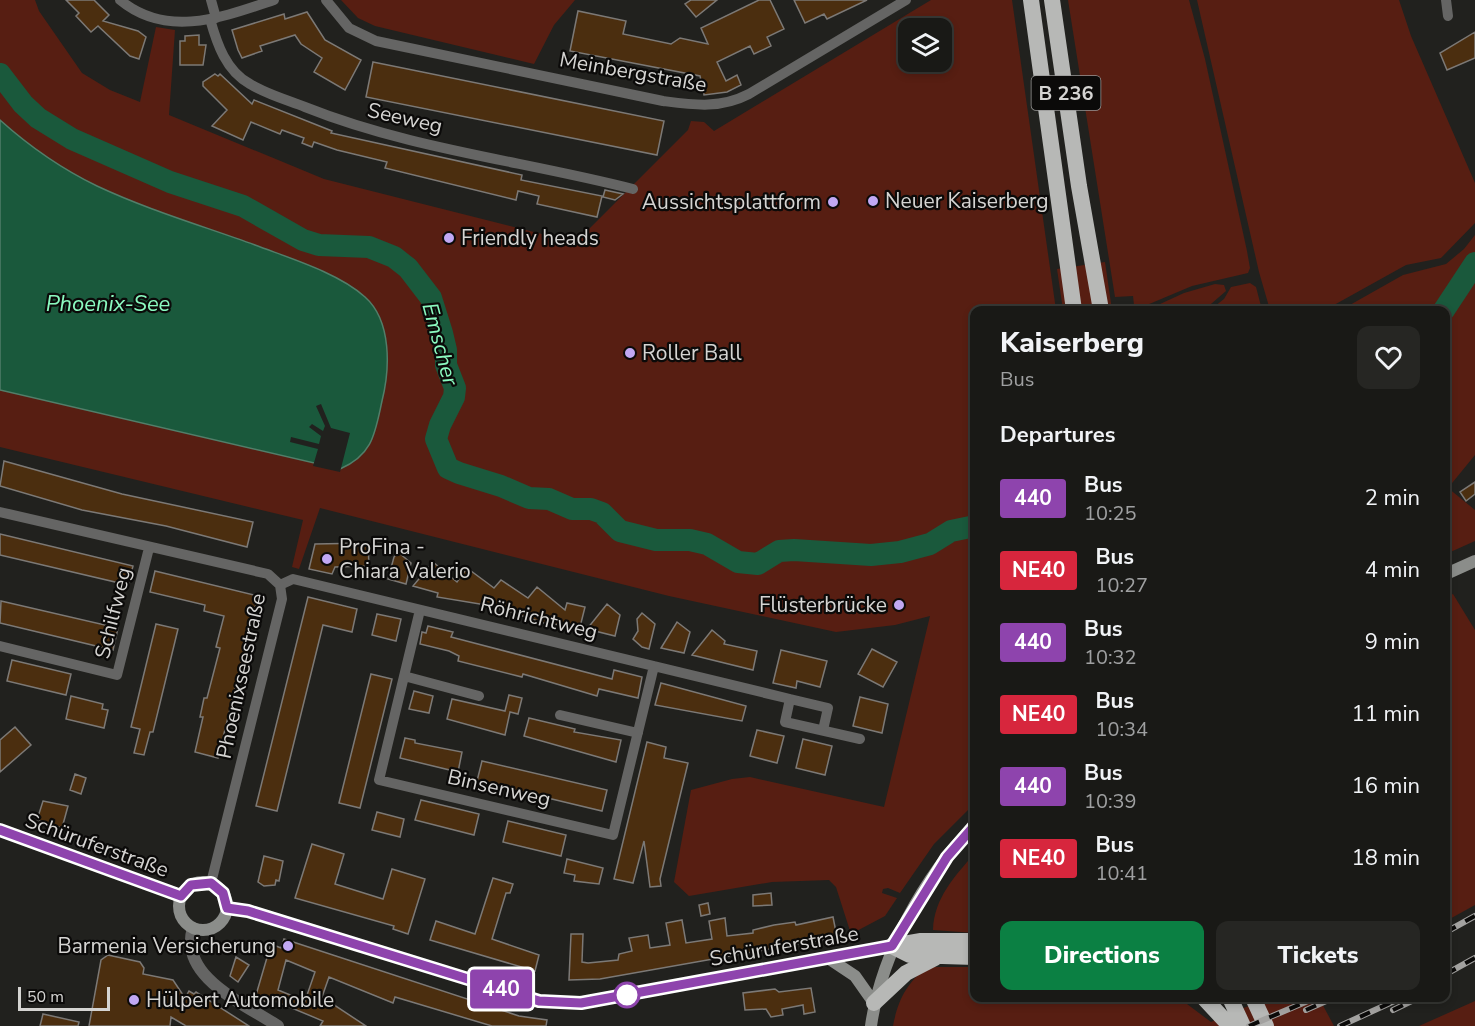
<!DOCTYPE html>
<meta charset="utf-8">
<style>
:root{--surface:#191916;--page:#262623;--text:#f1f3f6;--muted:#9fa0a1;--line:#373835;--accent:#0b8043}
body{margin:0;font-family:"Nunito Sans",sans-serif;background:var(--page);color:var(--text);height:100vh;display:flex;flex-direction:column;font-size:22px;white-space:nowrap}
*{box-sizing:border-box;margin:0}
p{font-size:20px;color:var(--muted)}
.icon{flex:none;width:33px;height:33px;fill:none;stroke:currentColor;stroke-width:2;stroke-linecap:round;stroke-linejoin:round}
.map{position:relative;flex:1;overflow:hidden}
.drawer{position:absolute;left:970px;top:306px;width:480px;height:696px;display:flex;flex-direction:column;background:var(--surface);border-radius:12px;box-shadow:0 3px 9px #0003,0 0 0 2px var(--line)}
.drawer>*{flex:none}
.badge{padding:0 12px;border-radius:4px;font-size:21px;line-height:39px}
.controls{position:absolute;left:898px;top:18px;display:grid;gap:12px}
.controls a{display:grid;place-items:center;width:54px;height:54px;border-radius:12px;background:var(--surface);box-shadow:0 3px 9px #0003,0 0 0 2px var(--line);font-size:30px}
.scale{position:absolute;left:18px;bottom:15px;width:92px;box-sizing:border-box;padding-left:6px;border:3px solid #d5d4d2;border-top:0;font-size:16px;line-height:21px;white-space:nowrap;color:#d5d4d2;-webkit-text-stroke:4px #0b0a09;paint-order:stroke}
.map>.badge{position:absolute;translate:-50% -50%;box-shadow:0 0 0 3px #fff}
h2{padding:0 30px;font-size:22px;line-height:54px}
.round{display:grid;place-items:center;flex:none;width:63px;height:63px;border-radius:12px;background:var(--page)}
.overview{display:flex;align-items:center;justify-content:space-between;height:102px;padding:0 30px}
h1{font-size:28px;font-weight:800;line-height:45px}
.cta{display:flex;gap:12px;margin-top:auto;padding:12px 30px}
.cta a{flex:1;height:69px;border-radius:12px;background:var(--accent);color:#fff;font-size:24px;font-weight:800;line-height:69px;text-align:center}
.cta a+a{background:var(--page);color:var(--text)}
ul{padding:0;list-style:none}
li{display:flex;align-items:center;gap:18px;height:72px;padding:0 30px}
li div{flex:1}
li b{display:block;font-size:22px}
li em{font-style:normal}
li .badge{min-width:66px;font-weight:700;text-align:center}
.map>svg:first-child{display:block}
.green{fill:#571e12;fill-rule:evenodd}
.water{fill:#1a593c;stroke:#527e69;stroke-width:1.5}
.pier{fill:#21211e}
.lines{fill:none;stroke-linecap:round;stroke-linejoin:round}
.river{stroke:#1a593c;stroke-width:22}
.building{fill:#4b2e0f;stroke:#7c7976;stroke-width:1.5;fill-rule:evenodd}
.minor{stroke:#656564;stroke-width:10}
.tertiary{stroke:#656564;stroke-width:12}
.secondary{stroke:#8b8d8a;stroke-width:12}
.trunk{stroke:#b7b8b6;stroke-width:16}
.rail-casing{stroke:#a3a2a0;stroke-width:6}
.rail{stroke:#0b0a09;stroke-width:4;stroke-dasharray:11;stroke-linecap:butt}
.line-casing{stroke:#fff;stroke-width:14}
.line{stroke:#8e44ad;stroke-width:9}
.poi-dot{fill:#c1a8f3;stroke:#0b0a09;stroke-width:2}
.stop-dot{fill:#fff;stroke:#8e44ad;stroke-width:3}
.labels{text-anchor:middle;dominant-baseline:central;stroke-width:4.5;stroke-linejoin:round;paint-order:stroke}
.shield{fill:#0b0a09;stroke:#989796;stroke-width:1.5}
.shield-label{font-size:20px;font-weight:bold;fill:#d5d4d2}
.street-label{font-size:21px;fill:#d5d4d2;stroke:#0b0a09}
.poi-label{font-size:21px;fill:#d5d4d2;stroke:#0b0a09;text-anchor:start}
.water-label{font-size:22px;font-style:italic;fill:#8bfac0;stroke:#0b0a09}
</style>
<div class="map">
<svg width="1475" height="1026" viewBox="0 0 1475 1026">
<rect width="100%" height="100%" fill="#21211e"/>
<path class="green" d="M 0,0 L 35,0 L 39,11 L 82,73 L 110,90 L 140,102 L 156,27 L 175,30 L 169,115 L 324,179 L 554,237 L 581,237 L 688,130 L 691,121 L 704,122 L 714,131 L 931,0 L 1012,0 L 1056,310 L 975,310 L 975,803 L 934,844 L 900,893 L 888,888 L 883,889 L 882,893 L 897,898 L 885,916 L 851,934 L 836,887 L 829,880 L 772,882 L 689,896 L 674,882 L 691,790 L 732,779 L 750,777 L 884,807 L 930,616 L 895,625 L 836,632 L 669,596 L 320,508 L 299,569 L 292,567 L 303,520 L 0,447 ZM 909,28 L 942,28 L 942,62 L 909,62 Z
M 341,0 L 575,0 L 554,25 L 534,64 L 375,26 L 358,18 Z
M 1068,0 L 1189,0 L 1205,59 L 1247,251 L 1250,268 L 1248,273 L 1192,286 L 1135,310 L 1117,310 L 1116,307 L 1134,305 L 1133,296 L 1115,297 Z
M 1197,0 L 1399,0 L 1411,36 L 1475,183 L 1475,223 L 1441,258 L 1406,265 L 1325,310 L 1270,310 L 1259,272 Z
M 1475,235 L 1475,455 L 1448,488 L 1475,510 L 1475,541 L 1446,554 L 1446,310 L 1341,310 L 1403,275 L 1446,264 L 1464,249 Z
M 1105,262 L 1112,310 L 1063,310 L 1057,269 Z
M 1250,283 L 1256,287 L 1262,310 L 1210,310 L 1224,299 L 1231,287 Z
M 1215,284 L 1224,285 L 1226,291 L 1204,310 L 1147,310 L 1184,293 Z
M 1453,594 L 1475,630 L 1475,905 L 1446,921 L 1446,597 Z
M 975,853 L 975,933 L 933,930 C 934,898 955,876 975,853 Z
M 927,967 L 975,967 L 975,998 L 1179,998 L 1211,1022 L 1267,998 L 1319,998 L 1334,1026 L 893,1026 C 898,1000 906,984 927,967 Z
M 1475,1001 L 1475,1026 L 1419,1026 Z"/>
<path class="water" d="M 0,120 C 29,146 62,169 97,186 C 148,210 203,226 255,245 C 289,258 339,273 365,297 C 392,321 390,369 382,401 C 375,433 373,455 340,469 L 0,390 Z"/>
<path class="pier" d="M 321,404 L 331,428 L 350,433 L 340,472 L 313,466 L 318,449 L 290,442 L 291,437 L 319,444 L 321,436 L 309,427 L 312,424 L 323,431 L 325,426 L 316,406 Z"/>
<g class="lines">
<path class="river" d="M 0,74 L 23,104 L 38,118 L 72,139 L 170,182 L 243,206 L 303,240 L 319,245 L 369,247 L 394,257 L 408,268 L 431,298 L 442,333 L 446,350 L 446,365 L 455,388 L 454,397 L 440,425 L 436,439 L 448,468 L 459,473 L 501,486 L 529,498 L 549,499 L 572,509 L 591,509 L 602,513 L 620,531 L 656,540 L 690,540 L 707,544 L 738,562 L 758,564 L 779,551 L 794,550 L 871,555 L 900,552 L 930,544 L 951,531 L 975,526
M 1444,310 L 1475,263"/>
</g>
<path class="building" d="M 66,0 L 94,0 L 109,15 L 103,21 L 138,31 L 146,37 L 139,59 L 130,56 L 98,26 L 91,32 L 76,16 L 79,13 Z
M 691,0 L 717,0 L 696,17 L 685,4 Z
M 759,0 L 770,0 L 784,29 L 767,37 L 771,46 L 754,54 L 750,46 L 717,62 L 726,81 L 737,75 L 741,85 L 727,92 L 704,95 L 700,76 L 570,51 L 578,11 L 626,21 L 623,34 L 671,44 L 680,38 L 708,44 L 701,28 Z
M 794,0 L 867,0 L 827,19 L 824,14 L 805,23 Z
M 307,12 L 325,40 L 361,60 L 345,90 L 314,72 L 322,58 L 301,44 L 295,35 L 260,46 L 262,51 L 242,58 L 238,50 L 232,30 L 284,14 L 285,19 Z
M 1475,32 L 1475,58 L 1447,70 L 1440,53 Z
M 199,35 L 199,45 L 206,45 L 203,65 L 180,65 L 180,41 L 185,41 L 185,36 Z
M 373,62 L 664,121 L 657,155 L 366,97 Z
M 215,74 L 218,76 L 220,74 L 252,104 L 254,100 L 332,131 L 331,133 L 522,175 L 521,180 L 602,196 L 597,217 L 537,204 L 539,196 L 518,191 L 516,200 L 385,168 L 387,162 L 337,150 L 314,142 L 312,147 L 302,143 L 304,138 L 282,130 L 280,134 L 251,122 L 243,140 L 212,126 L 227,110 L 203,86 L 203,82 Z
M 605,190 L 623,194 L 615,200 L 603,197 Z
M 4,461 L 122,494 L 253,522 L 247,547 L 166,526 L 82,510 L 0,486 Z
M 1475,482 L 1475,494 L 1466,501 L 1460,492 Z
M 0,534 L 133,566 L 128,585 L 0,555 Z
M 368,543 L 369,566 L 335,567 L 332,574 L 309,569 L 315,544 Z
M 398,552 L 411,563 L 406,584 L 388,579 L 394,557 Z
M 433,562 L 457,582 L 467,568 L 494,588 L 501,580 L 528,598 L 537,587 L 565,610 L 567,603 L 585,607 L 580,627 L 544,623 L 492,606 L 437,597 L 438,593 L 413,586 Z
M 155,571 L 258,596 L 218,758 L 195,752 L 203,717 L 200,717 L 204,698 L 207,698 L 220,648 L 216,647 L 224,616 L 204,611 L 205,605 L 150,592 Z
M 308,597 L 357,609 L 352,632 L 323,625 L 277,811 L 256,806 Z
M 1,601 L 118,628 L 113,650 L 0,623 Z
M 607,604 L 620,615 L 615,636 L 587,629 Z
M 642,613 L 655,624 L 649,649 L 642,647 L 633,639 L 638,631 L 637,619 Z
M 377,614 L 401,619 L 396,641 L 372,635 Z
M 677,622 L 690,632 L 684,653 L 661,648 Z
M 156,624 L 178,629 L 153,732 L 150,732 L 144,755 L 134,753 L 140,729 L 131,727 Z
M 428,626 L 453,632 L 451,637 L 612,679 L 614,670 L 642,677 L 638,698 L 599,689 L 597,696 L 523,674 L 522,677 L 458,661 L 459,656 L 449,651 L 420,644 L 422,632 L 426,633 Z
M 712,630 L 725,641 L 724,644 L 757,651 L 753,670 L 692,655 Z
M 872,649 L 897,662 L 883,687 L 858,674 Z
M 781,650 L 827,661 L 820,687 L 797,681 L 796,688 L 773,683 Z
M 12,660 L 71,674 L 66,695 L 7,681 Z
M 371,674 L 392,679 L 360,808 L 339,803 Z
M 661,683 L 746,706 L 742,721 L 655,705 Z
M 414,691 L 433,696 L 429,713 L 409,709 Z
M 509,695 L 522,698 L 518,714 L 510,712 L 505,735 L 447,719 L 452,699 L 505,711 Z
M 71,696 L 103,704 L 102,709 L 108,710 L 104,728 L 66,719 Z
M 860,697 L 888,704 L 882,733 L 853,726 Z
M 529,718 L 575,729 L 574,732 L 621,740 L 616,762 L 524,736 Z
M 15,727 L 31,745 L 0,772 L 0,740 Z
M 757,730 L 784,736 L 777,763 L 750,756 Z
M 405,738 L 415,740 L 415,743 L 462,752 L 458,772 L 400,758 Z
M 803,739 L 832,746 L 825,775 L 796,768 Z
M 647,742 L 666,747 L 664,758 L 688,763 L 660,879 L 661,886 L 650,887 L 644,841 L 633,883 L 614,879 Z
M 482,761 L 607,790 L 602,811 L 477,781 Z
M 75,774 L 86,778 L 81,794 L 70,790 Z
M 421,800 L 479,814 L 474,835 L 415,820 Z
M 43,801 L 68,806 L 62,828 L 37,820 Z
M 377,812 L 404,819 L 400,837 L 372,830 Z
M 508,821 L 566,835 L 561,856 L 503,842 Z
M 312,844 L 344,854 L 335,884 L 383,899 L 392,869 L 425,879 L 408,934 L 393,929 L 394,926 L 295,898 Z
M 264,856 L 283,861 L 279,881 L 276,880 L 275,885 L 264,886 L 258,882 Z
M 567,859 L 603,868 L 599,884 L 574,881 L 575,875 L 564,873 Z
M 493,878 L 513,884 L 510,893 L 506,893 L 492,939 L 539,955 L 535,971 L 430,940 L 436,921 L 475,934 Z
M 771,893 L 772,905 L 753,906 L 753,895 Z
M 708,903 L 710,914 L 701,916 L 699,905 Z
M 833,917 L 837,937 L 600,979 L 569,980 L 571,934 L 583,934 L 582,962 L 588,963 L 618,960 L 619,954 L 632,951 L 629,938 L 648,935 L 650,948 L 670,945 L 666,923 L 682,920 L 686,943 L 712,939 L 709,921 L 725,918 L 727,936 L 753,933 L 753,930 L 774,925 L 795,922 L 796,925 Z
M 284,939 L 519,1016 L 547,1020 L 546,1026 L 492,1026 L 395,997 L 393,1003 L 329,977 L 322,997 L 366,1026 L 320,1026 L 323,1021 L 275,1001 L 274,1004 L 264,1001 L 256,995 L 271,944 L 281,948 ZM 286,960 L 315,972 L 305,1001 L 278,990 Z
M 108,955 L 140,962 L 144,968 L 143,974 L 173,980 L 185,998 L 189,991 L 194,994 L 196,992 L 249,1026 L 186,1026 L 171,1017 L 170,1026 L 89,1026 L 101,960 Z
M 236,957 L 249,965 L 238,982 L 230,976 Z
M 811,988 L 815,1012 L 804,1014 L 803,1005 L 782,1009 L 783,1015 L 771,1017 L 766,1009 L 745,1010 L 743,993 L 775,989 L 779,992 Z
M 43,1014 L 79,1022 L 78,1026 L 40,1026 Z"/>
<g class="lines">
<path class="minor" d="M 120,0 C 167,39 223,17 274,0
M 211,0 L 216,18
M 326,0 L 349,28 L 376,41 L 663,101 C 694,105 720,109 749,94 L 906,0
M 1446,0 L 1448,16
M 210,19 C 217,44 226,71 250,84 C 266,94 287,100 305,107 C 410,149 524,161 633,189
M 0,512 L 268,574 L 280,585 L 282,599 L 211,883
M 280,585 L 293,579 L 790,699
M 420,610 L 379,780 L 613,835 L 654,666
M 0,646 L 117,675 L 149,548
M 404,676 L 479,696
M 560,715 L 638,733
M 823,730 L 828,708 L 790,699 L 785,722 L 860,739"/>
<path class="tertiary" d="M 193,928 C 178,977 245,1004 278,1026"/>
<path class="secondary" d="M 1446,574 L 1475,561
M 0,830 L 181,896
M179 906a24 24 0 1 1 48 0a24 24 0 1 1-48 0Z
M 227,908 L 248,911 L 539,1001 L 581,1003 L 892,946
M 828,958 L 855,976 L 874,1003
M 871,1026 C 881,955 924,876 975,825"/>
<path class="trunk" d="M 1031,0 L 1074,310
M 1052,0 L 1079,186 L 1101,310
M 892,946 L 910,955 L 975,957
M 892,946 L 921,941 L 975,941
M 1204,998 L 1230,1026
M 1230,998 L 1243,1026
M 1253,998 L 1266,1026
M 874,1003 L 906,973 L 935,958"/>
<defs>
<path id="rail" d="M 1446,932 L 1475,916
M 1446,974 L 1475,958
M 1306,1010 L 1333,998
M 1393,1010 L 1418,998
M 1249,1026 L 1315,998
M 1340,1026 L 1401,998"/>
</defs>
<use href="#rail" class="rail-casing"/>
<use href="#rail" class="rail"/>
</g>
<g class="lines">
<defs>
<path id="line" d="M 0,830 L 181,896 L 191,885 L 211,883 L 223,893 L 227,908 L 248,911 L 539,1001 L 581,1003 L 892,946 L 947,857 L 975,825"/>
</defs>
<use href="#line" class="line-casing"/>
<use href="#line" class="line"/>
</g>
<g class="poi-dot">
<circle cx="873" cy="201" r="6"/>
<circle cx="833" cy="202" r="6"/>
<circle cx="449" cy="238" r="6"/>
<circle cx="630" cy="353" r="6"/>
<circle cx="327" cy="559" r="6"/>
<circle cx="899" cy="605" r="6"/>
<circle cx="288" cy="946" r="6"/>
<circle cx="134" cy="1000" r="6"/>
</g>
<circle class="stop-dot" cx="627" cy="995" r="12"/>
<g class="labels">
<rect class="shield" x="1031.5" y="76" width="69" height="34" rx="4.5"/>
<g class="shield-label">
<text x="1066" y="93">B 236</text>
</g>
<g class="street-label">
<text transform="translate(633 72) rotate(10)">Meinbergstraße</text>
<text transform="translate(405 118) rotate(13)">Seeweg</text>
<text transform="translate(113 613) rotate(-76)">Schilfweg</text>
<text transform="translate(539 618) rotate(14)">Röhrichtweg</text>
<text transform="translate(241 676) rotate(-78)">Phoenixseestraße</text>
<text transform="translate(499 788) rotate(13)">Binsenweg</text>
<text transform="translate(97 845) rotate(20)">Schüruferstraße</text>
<text transform="translate(784 946) rotate(-10)">Schüruferstraße</text>
</g>
<g class="poi-label">
<text x="885" y="201">Neuer Kaiserberg</text>
<text x="821" y="202" text-anchor="end">Aussichtsplattform</text>
<text x="461" y="238">Friendly heads</text>
<text x="642" y="353">Roller Ball</text>
<text x="339" y="547">ProFina -<tspan x="339" dy="24">Chiara Valerio</tspan></text>
<text x="887" y="605" text-anchor="end">Flüsterbrücke</text>
<text x="276" y="946" text-anchor="end">Barmenia Versicherung</text>
<text x="146" y="1000">Hülpert Automobile</text>
</g>
<g class="water-label">
<text x="108" y="304">Phoenix-See</text>
<text transform="translate(440 344) rotate(75)">Emscher</text>
</g>
</g>
</svg>
<div class="controls">
<a><svg class="icon" aria-label="layers" viewBox="0 0 24 24"><path d="M12 4l9 5-9 5-9-5zM3 14l9 5 9-5"/></svg></a>
</div>
<div class="scale">50 m</div>
<b class="badge" style="left:501px;top:989px;background:#8e44ad;color:#fff">440</b>
<section class="drawer">
<div class="overview"><div><h1>Kaiserberg</h1><p>Bus</p></div><a class="round"><svg class="icon" aria-label="heart" viewBox="0 0 24 24"><path d="M12 20l-8-8c-3-5 5-10 8-4 3-6 11-1 8 4z"/></svg></a></div>
<h2>Departures</h2>
<ul>
<li><span class="badge" style="background:#8e44ad;color:#fff">440</span><div><b>Bus</b><p>10:25</p></div><em>2 min</em></li>
<li><span class="badge" style="background:#d7263d;color:#fff">NE40</span><div><b>Bus</b><p>10:27</p></div><em>4 min</em></li>
<li><span class="badge" style="background:#8e44ad;color:#fff">440</span><div><b>Bus</b><p>10:32</p></div><em>9 min</em></li>
<li><span class="badge" style="background:#d7263d;color:#fff">NE40</span><div><b>Bus</b><p>10:34</p></div><em>11 min</em></li>
<li><span class="badge" style="background:#8e44ad;color:#fff">440</span><div><b>Bus</b><p>10:39</p></div><em>16 min</em></li>
<li><span class="badge" style="background:#d7263d;color:#fff">NE40</span><div><b>Bus</b><p>10:41</p></div><em>18 min</em></li>
</ul>
<div class="cta"><a>Directions</a><a>Tickets</a></div>
</section>
</div>
